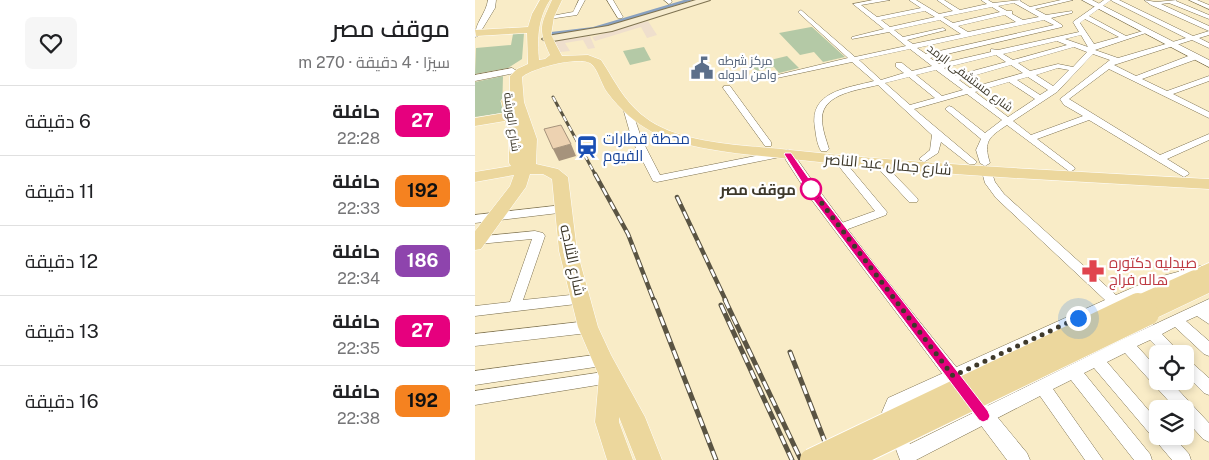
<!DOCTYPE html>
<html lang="ar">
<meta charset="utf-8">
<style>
:root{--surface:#fff;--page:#f6f6f6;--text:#202124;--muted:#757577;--line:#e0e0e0}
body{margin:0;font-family:"Public Sans",Cairo,sans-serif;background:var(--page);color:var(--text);direction:rtl;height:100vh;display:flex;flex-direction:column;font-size:19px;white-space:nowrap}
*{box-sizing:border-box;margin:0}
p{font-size:16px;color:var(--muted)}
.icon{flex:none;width:28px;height:28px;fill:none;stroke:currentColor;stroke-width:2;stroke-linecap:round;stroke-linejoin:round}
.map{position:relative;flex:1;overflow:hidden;direction:ltr}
.drawer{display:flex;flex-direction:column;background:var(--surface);width:475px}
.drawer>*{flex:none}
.badge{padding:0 10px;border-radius:8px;font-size:18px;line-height:32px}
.controls{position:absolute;left:674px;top:345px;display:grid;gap:10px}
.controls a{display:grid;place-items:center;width:45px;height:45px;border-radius:8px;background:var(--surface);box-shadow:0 2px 8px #0003;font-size:25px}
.you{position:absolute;width:25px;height:25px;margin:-12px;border:4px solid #fff;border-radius:50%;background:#1a73e8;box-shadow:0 0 0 8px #1a73e833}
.map>.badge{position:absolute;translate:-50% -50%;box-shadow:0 0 0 2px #fff}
.round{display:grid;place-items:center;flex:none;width:52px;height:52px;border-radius:8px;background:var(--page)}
.headline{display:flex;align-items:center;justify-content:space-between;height:85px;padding:0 25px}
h1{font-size:24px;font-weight:600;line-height:38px}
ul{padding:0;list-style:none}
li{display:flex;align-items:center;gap:15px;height:70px;padding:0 25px;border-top:1px solid var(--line)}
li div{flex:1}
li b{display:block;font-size:19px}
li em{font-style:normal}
li .badge{min-width:55px;font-weight:700;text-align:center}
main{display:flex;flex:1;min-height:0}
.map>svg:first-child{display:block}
.education{fill:#efdfcd}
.green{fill:#b4c9a6}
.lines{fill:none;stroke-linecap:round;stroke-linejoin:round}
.canal{fill:#89a1c0;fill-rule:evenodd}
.minor-casing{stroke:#7e7251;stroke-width:1}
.tertiary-casing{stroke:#7e7251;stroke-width:1}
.secondary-casing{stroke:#7e7251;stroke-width:2}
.primary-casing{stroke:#fff;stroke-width:1}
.minor{fill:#fff;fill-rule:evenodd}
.tertiary{fill:#fff;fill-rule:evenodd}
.secondary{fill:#f6ebce;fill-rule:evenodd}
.primary{fill:#ecd79d;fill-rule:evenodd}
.rail-far2-casing{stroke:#5a5443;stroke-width:3}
.rail-far1-casing{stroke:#5a5443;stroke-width:4.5}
.rail-casing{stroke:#5a5443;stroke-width:5}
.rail-far2{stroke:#fff;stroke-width:2;stroke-dasharray:5.5;stroke-linecap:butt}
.rail-far1{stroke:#fff;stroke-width:2.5;stroke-dasharray:8;stroke-linecap:butt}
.rail{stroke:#fff;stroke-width:3;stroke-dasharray:9;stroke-linecap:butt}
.primary-bridge-casing{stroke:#fff;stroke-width:24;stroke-linecap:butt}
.primary-bridge{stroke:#ecd79d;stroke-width:22}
.shaded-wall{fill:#a6937c}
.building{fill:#edd2b1;stroke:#a6937c}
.line{fill:#e6007e;stroke:#fff}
.walk{stroke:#3e392b;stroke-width:5;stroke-dasharray:0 9}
.stop-dot{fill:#fff;stroke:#e6007e;stroke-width:2.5}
.labels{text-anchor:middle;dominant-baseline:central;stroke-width:4.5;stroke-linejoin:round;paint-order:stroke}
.far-service-label{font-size:12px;fill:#4e5e75;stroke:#fff;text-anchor:start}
.far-street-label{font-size:12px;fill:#3e392b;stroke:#fff}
.transit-label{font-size:15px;fill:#164399;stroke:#fff;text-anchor:start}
.street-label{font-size:15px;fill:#3e392b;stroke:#fff}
.stop-label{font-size:15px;font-weight:bold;fill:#3e392b;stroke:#fff;text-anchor:end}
.health-label{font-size:15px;fill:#be3a42;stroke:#fff;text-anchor:start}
</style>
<main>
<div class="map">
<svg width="734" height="460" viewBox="0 0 734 460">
<rect width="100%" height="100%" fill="#f9ecc7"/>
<path class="education" d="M 173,21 L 182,35 L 172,38 L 166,27 L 120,41 L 117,37 Z
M 115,36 L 120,48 L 113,49 L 108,40 L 90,43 L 95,51 L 85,52 L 80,41 Z"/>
<path class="green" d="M 336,27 L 337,27 L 370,57 L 348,62 L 339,52 L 325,55 L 304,33 Z
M 49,33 L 47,59 L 33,68 L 0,74 L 1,48 L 36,45 L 38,34 Z
M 169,47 L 176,60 L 155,65 L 148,51 Z
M 312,56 L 324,68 L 304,73 L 299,67 L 282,71 L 275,65 Z
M 28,76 L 27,113 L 0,117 L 0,82 Z"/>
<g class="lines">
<path class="canal" d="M 209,0 L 218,0 L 121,30 L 76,36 L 73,34 L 76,32 L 118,27 Z"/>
<defs>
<path id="minor" d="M 104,0 L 110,0 L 102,15 L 74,19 L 71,17 L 98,12 Z
M 132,0 L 138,0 L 148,17 L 147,18 L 143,18 Z
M 189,0 L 196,0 L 197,2 L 194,4 Z
M 398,0 L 415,0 L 386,5 L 402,17 L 446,8 L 434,0 L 441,0 L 464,14 L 478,11 L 462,0 L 469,0 L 485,10 L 512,4 L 506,0 L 513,0 L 518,3 L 546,0 L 545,1 L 555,7 L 586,0 L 598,0 L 560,9 L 571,15 L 597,11 L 597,13 L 576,18 L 587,25 L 587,27 L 455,58 L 464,64 L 516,52 L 516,49 L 523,50 L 604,32 L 598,22 L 599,21 L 629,0 L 644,0 L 718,36 L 734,31 L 676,5 L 669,0 L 681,2 L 702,0 L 701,1 L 734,15 L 734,19 L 694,3 L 686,4 L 734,26 L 734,35 L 724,38 L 734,43 L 734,48 L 717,40 L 639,65 L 661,76 L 716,55 L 722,55 L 722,59 L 667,79 L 692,91 L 734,76 L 734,81 L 698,94 L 734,112 L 734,118 L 634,69 L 594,99 L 685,155 L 734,134 L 734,140 L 692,159 L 713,172 L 714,174 L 709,177 L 614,120 L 562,139 L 599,167 L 600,169 L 595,172 L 532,125 C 514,137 508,141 515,163 L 510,166 L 505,163 L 501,150 L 506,139 L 470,109 L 474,106 L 477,107 L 510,133 L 527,120 L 492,94 L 439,109 L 502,162 L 500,164 L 494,164 L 466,142 L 463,153 L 449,162 L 444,159 L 455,150 L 457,135 L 403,85 C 384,90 348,93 347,118 C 347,129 351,139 354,149 L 352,151 L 346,151 C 342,144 341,136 340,128 C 333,91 373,88 399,81 L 377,62 L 302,78 L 298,76 L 373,58 L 324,13 L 323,12 L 326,10 L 380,57 L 431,46 L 414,32 L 377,39 L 377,37 L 409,29 L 378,4 ZM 636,0 L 637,1 L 711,38 L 643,58 L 620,50 L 674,32 L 671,30 L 651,36 L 614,16 ZM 539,3 L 564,17 L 548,20 L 537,14 L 537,11 L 532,11 L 523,6 ZM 517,7 L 525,12 L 478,23 L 468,17 ZM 450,11 L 460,17 L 415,27 L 406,20 ZM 530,15 L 541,22 L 493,32 L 483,26 ZM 610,19 L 644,37 L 619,44 L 605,23 ZM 465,20 L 486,34 L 438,44 L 432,40 L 471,30 L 468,28 L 428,37 L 419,30 ZM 569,20 L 579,25 L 451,54 L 442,48 ZM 606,35 L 613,47 L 590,39 ZM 582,41 L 592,45 L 538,60 L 528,54 ZM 599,47 L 612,52 L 598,67 L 583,64 L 555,71 L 543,63 ZM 435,49 L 457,66 L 437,71 L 427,63 L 421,63 L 421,67 L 429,73 L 406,80 L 384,60 ZM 618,54 L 635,60 L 585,99 L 589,105 L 608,116 L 556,135 L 538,121 L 582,92 ZM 521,55 L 531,62 L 479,76 L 469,68 ZM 536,65 L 548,73 L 495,88 L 484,80 ZM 583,68 L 594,70 L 578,86 L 561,75 ZM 461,70 L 488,90 L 467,96 L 441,75 ZM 434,77 L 460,98 L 435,105 L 410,83 ZM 553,77 L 573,90 L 565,95 L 542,80 ZM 534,82 L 560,99 L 533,117 L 500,92 Z
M 714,0 L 722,0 L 734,5 L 734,9 Z
M 249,86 L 255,86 L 296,142 L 296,146 L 290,146 L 248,88 Z
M 152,105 L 156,108 L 167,140 L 185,175 L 305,151 L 310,154 L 305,157 L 182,182 L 178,181 L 157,140 L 148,108 Z
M 363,156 L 366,157 L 412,212 L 411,215 L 365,232 L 359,228 L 361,225 L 400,211 L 358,159 Z
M 404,161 L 407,162 L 442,198 L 443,200 L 442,202 L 434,202 L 401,166 L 399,164 Z
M 512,169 L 516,170 L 520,182 L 529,194 L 641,295 L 680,278 L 725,266 L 729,268 L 731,271 L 729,274 L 687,285 L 424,408 L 423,412 L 435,444 L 646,340 L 734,299 L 734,324 L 722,316 L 711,321 L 734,341 L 734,356 L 729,354 L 700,327 L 687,334 L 706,354 L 689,354 L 675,340 L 662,346 L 682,368 L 682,381 L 695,381 L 734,423 L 734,442 L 728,439 L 710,419 L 710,409 L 701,409 L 650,353 L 632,362 L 682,420 L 682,436 L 698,436 L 714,454 L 716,460 L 697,460 L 619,368 L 609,373 L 675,454 L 677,460 L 659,460 L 596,380 L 578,389 L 628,460 L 610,460 L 565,396 L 441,460 L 425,460 L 407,412 L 413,398 L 630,300 L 521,198 L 510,183 L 507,172 Z
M 88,205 L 93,209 L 92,212 L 0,223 L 0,215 Z
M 60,231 L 68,233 L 70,236 L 48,300 L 105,294 L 110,295 L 111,299 L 110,303 L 0,316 L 0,306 L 35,302 L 57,239 L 4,244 L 0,243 L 0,237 Z
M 113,321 L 118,323 L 120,327 L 118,331 L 113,333 L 0,346 L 0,334 Z
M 127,354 L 132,356 L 134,360 L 132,364 L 127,366 L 0,385 L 0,371 Z
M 710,359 L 715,361 L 734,378 L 734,395 L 729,393 L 710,374 Z
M 135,371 L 140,372 L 142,377 L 140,382 L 135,383 L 0,405 L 0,391 Z"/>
<path id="tertiary" d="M 13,0 L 21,0 L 20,8 L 3,36 L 0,37 C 0,22 11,14 13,0 Z
M 607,0 L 617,0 L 734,60 L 734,67 Z
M 37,68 L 42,71 L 40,73 L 0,81 L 0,75 Z
M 313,150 L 317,152 C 389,256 471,355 552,453 L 555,460 L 532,460 L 336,199 L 307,154 Z"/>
<path id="secondary" d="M 221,0 L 235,0 L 137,31 L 72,42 L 67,39 L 72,36 L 133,26 Z"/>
<path id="primary" d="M 65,0 L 75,0 C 63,18 62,38 64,60 L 70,59 L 75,55 C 63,29 65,26 77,0 L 87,0 L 79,17 L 76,35 L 87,56 L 113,55 L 126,60 C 142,84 149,103 175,121 C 212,145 272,145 315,150 C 454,165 594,171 734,179 L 734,189 C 601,181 467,176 335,161 C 302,157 267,155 234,149 C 189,141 160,129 132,92 C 126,84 123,68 115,63 C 103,56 57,68 47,77 L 49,102 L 62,139 L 61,164 L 83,169 L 93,177 L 102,251 L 123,327 L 136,355 L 170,417 L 187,460 L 161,460 L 144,417 L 144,422 L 158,460 L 132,460 L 120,422 L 124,376 L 103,327 L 84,251 L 77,179 L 68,174 L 55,174 L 51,187 L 6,249 L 0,250 L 0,231 L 35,186 L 39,175 L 0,182 L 0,172 L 36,166 L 34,163 L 34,139 L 30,121 L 0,126 L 0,118 L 29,113 L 26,101 L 28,98 L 35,98 L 35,76 L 42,69 L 53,64 L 52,33 L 1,36 L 0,30 L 53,27 L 57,14 Z
M 734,263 L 734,293 L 673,322 L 666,320 L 663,314 L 664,312 L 656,310 L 653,304 L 656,298 Z"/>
</defs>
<use href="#minor" class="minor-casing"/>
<use href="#tertiary" class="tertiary-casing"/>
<use href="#secondary" class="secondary-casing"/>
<use href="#primary" class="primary-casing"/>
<use href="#minor" class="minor"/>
<use href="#tertiary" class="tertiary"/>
<use href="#secondary" class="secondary"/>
<use href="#primary" class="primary"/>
<defs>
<path id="rail-far2" d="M 78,97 L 121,176"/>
<path id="rail-far1" d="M 120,174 L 153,234 L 179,301
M 202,197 L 251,301"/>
<path id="rail" d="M 179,300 L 241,460
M 250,300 L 326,460
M 246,305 L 317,460
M 315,352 L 357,460"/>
</defs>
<use href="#rail-far2" class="rail-far2-casing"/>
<use href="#rail-far1" class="rail-far1-casing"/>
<use href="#rail" class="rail-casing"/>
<use href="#rail-far2" class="rail-far2"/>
<use href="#rail-far1" class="rail-far1"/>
<use href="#rail" class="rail"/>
<defs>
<path id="primary-bridge" d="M 336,460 L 663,304
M 372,460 L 673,314"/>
</defs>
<use href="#primary-bridge" class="primary-bridge-casing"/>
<use href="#primary-bridge" class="primary-bridge"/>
</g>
<path class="shaded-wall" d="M 96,144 L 101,156 L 84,161 L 78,149 Z"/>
<path class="building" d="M 86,125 L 96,144 L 78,149 L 69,129 Z"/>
<path class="line" d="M 310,153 L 316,153 L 344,193 L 513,411 L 515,416 L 513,420 L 508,422 L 504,420 L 337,198 L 309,154 Z"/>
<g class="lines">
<path class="walk" d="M 336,189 L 478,376 L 603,318"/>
</g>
<defs>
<symbol id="civic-bare" viewBox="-9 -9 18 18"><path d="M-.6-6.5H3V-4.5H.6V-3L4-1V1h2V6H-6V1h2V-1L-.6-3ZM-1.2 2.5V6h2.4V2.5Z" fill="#5c6f8a" stroke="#fff" stroke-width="2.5" paint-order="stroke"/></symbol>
<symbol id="station-bare" viewBox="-9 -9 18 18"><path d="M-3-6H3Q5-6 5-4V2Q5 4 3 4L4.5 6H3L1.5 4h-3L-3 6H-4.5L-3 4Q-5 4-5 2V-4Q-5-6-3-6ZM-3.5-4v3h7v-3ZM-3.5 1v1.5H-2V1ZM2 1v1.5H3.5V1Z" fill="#1a4fb4" stroke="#fff" stroke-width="2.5" paint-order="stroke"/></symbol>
<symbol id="pharmacy-bare" viewBox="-9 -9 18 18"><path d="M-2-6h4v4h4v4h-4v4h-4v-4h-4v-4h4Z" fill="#e0444e" stroke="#fff" stroke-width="2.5" paint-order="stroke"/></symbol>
</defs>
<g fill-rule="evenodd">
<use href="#civic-bare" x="211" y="52" width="32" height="32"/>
<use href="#station-bare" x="96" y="131" width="32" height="32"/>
<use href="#pharmacy-bare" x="602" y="255" width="32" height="32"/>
</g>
<circle class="stop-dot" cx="336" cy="189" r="10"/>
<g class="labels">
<g class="far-service-label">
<text x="243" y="61">مركز شرطه<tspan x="243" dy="14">وامن الدوله</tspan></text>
</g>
<g class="far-street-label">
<text transform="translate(495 78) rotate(37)">شارع مستشفى الرمد</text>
<text transform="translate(37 122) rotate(82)">شارع الورشة</text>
</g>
<g class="transit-label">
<text x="128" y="138">محطة قطارات<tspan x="128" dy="17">الفيوم</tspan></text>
</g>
<g class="street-label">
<text transform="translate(413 164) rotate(5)">شارع جمال عبد الناصر</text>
<text transform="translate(98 260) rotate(78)">شارع الثلاجه</text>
</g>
<g class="stop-label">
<text x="321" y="189">موقف مصر</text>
</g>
<g class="health-label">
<text x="634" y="262">صيدليه دكتوره<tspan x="634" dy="17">هاله فراج</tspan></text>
</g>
</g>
</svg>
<div class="controls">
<a><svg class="icon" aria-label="locate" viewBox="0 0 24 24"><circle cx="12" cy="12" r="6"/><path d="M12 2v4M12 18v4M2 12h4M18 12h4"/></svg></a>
<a><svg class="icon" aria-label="layers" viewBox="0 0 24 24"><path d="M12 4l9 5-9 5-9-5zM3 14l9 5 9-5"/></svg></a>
</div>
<div class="you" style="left:603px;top:318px"></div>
</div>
<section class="drawer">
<div class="headline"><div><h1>موقف مصر</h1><p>سيرًا · 4 دقيقة · 270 m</p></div><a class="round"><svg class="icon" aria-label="heart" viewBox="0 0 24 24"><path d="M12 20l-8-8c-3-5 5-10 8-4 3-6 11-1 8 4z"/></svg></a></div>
<ul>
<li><span class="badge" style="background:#e6007e;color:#fff">27</span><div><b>حافلة</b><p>22:28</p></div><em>6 دقيقة</em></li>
<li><span class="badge" style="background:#f58220;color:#111">192</span><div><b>حافلة</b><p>22:33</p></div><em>11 دقيقة</em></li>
<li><span class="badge" style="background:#8e44ad;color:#fff">186</span><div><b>حافلة</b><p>22:34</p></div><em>12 دقيقة</em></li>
<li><span class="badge" style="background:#e6007e;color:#fff">27</span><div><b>حافلة</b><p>22:35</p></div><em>13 دقيقة</em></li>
<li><span class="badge" style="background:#f58220;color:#111">192</span><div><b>حافلة</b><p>22:38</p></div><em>16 دقيقة</em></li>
</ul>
</section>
</main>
